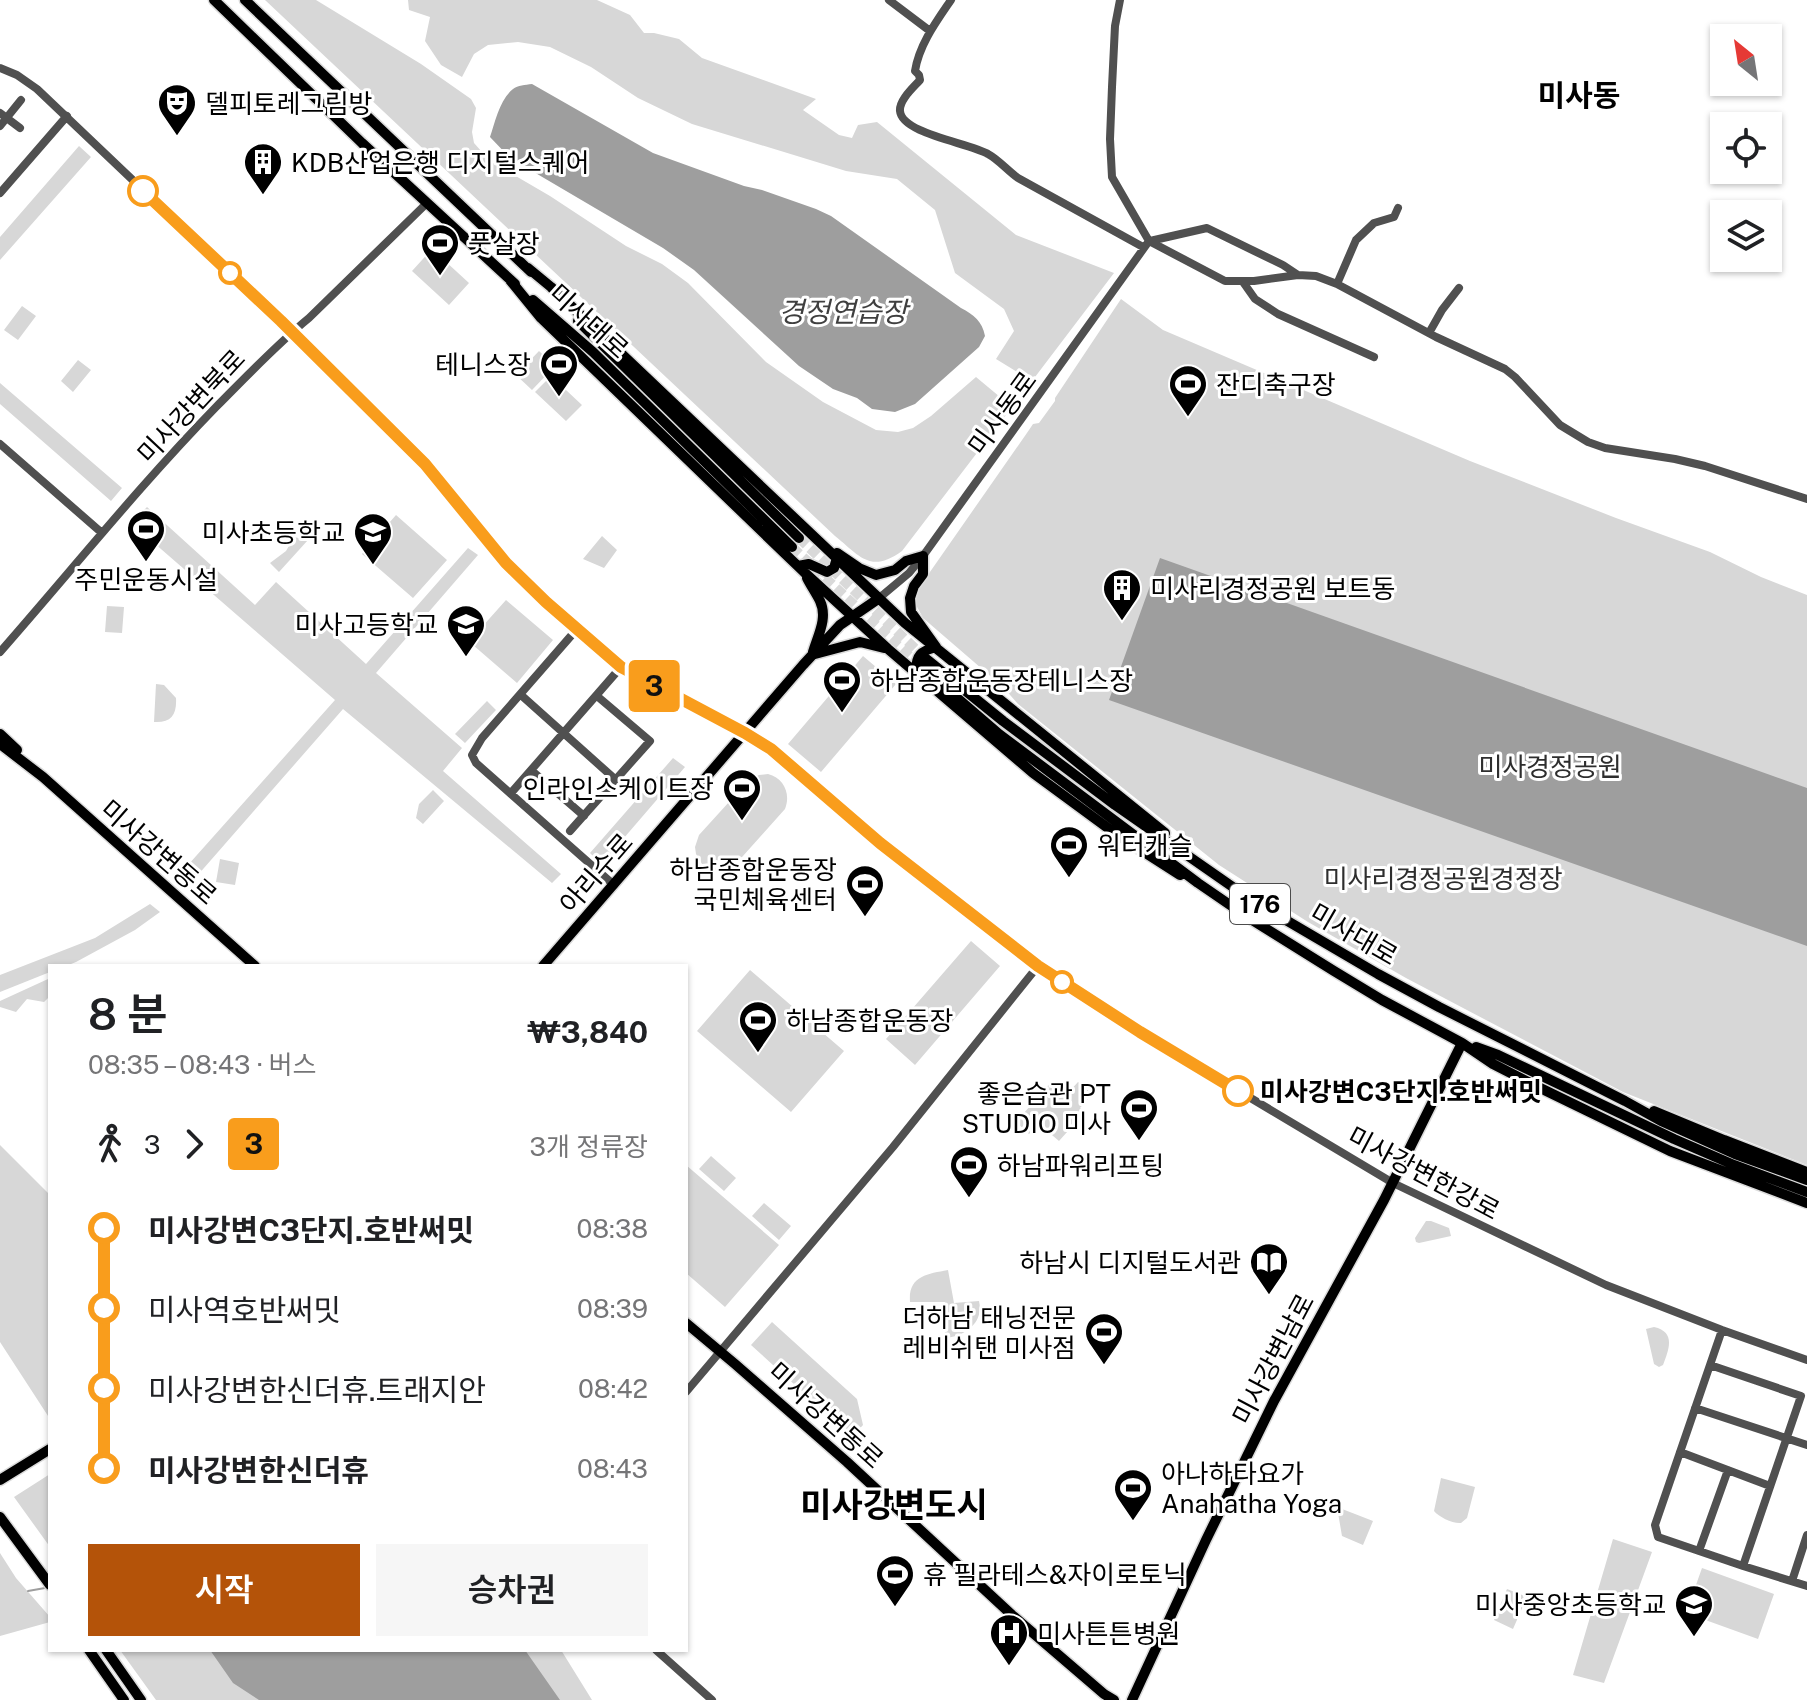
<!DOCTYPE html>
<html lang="ko">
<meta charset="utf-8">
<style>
:root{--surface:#fff;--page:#f6f6f6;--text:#202124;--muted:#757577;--accent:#b45309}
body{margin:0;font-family:"Public Sans","Noto Sans KR",sans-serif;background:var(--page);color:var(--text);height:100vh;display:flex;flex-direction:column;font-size:30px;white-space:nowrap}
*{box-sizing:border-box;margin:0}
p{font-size:26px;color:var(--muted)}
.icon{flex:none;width:44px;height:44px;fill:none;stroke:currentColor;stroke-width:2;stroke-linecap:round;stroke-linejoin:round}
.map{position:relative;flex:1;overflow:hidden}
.details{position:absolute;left:48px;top:964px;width:640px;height:688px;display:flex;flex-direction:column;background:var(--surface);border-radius:0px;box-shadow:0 2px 6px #0004}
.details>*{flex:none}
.badge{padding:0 16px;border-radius:6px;font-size:28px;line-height:52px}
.needle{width:52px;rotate:330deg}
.controls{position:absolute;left:1710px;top:24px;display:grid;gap:16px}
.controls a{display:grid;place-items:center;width:72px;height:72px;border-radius:0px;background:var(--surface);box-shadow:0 2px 6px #0004;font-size:40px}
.map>.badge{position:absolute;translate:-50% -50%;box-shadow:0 0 0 4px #fff}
.legs{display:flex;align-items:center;gap:12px;height:88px;padding:0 40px;font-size:26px}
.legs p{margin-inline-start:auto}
.head{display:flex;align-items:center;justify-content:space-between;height:136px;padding:0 40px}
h1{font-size:44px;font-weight:600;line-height:60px}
.primary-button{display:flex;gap:16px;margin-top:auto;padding:16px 40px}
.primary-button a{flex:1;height:92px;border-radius:0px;background:var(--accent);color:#fff;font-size:32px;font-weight:600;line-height:92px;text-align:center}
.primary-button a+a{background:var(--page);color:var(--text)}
ul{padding:0 40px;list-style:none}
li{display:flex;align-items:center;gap:28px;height:80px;font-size:30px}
li i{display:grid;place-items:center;width:12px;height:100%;margin:0 10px;background:currentColor}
li i::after{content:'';width:20px;height:20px;margin:-10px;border:6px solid;border-radius:50%;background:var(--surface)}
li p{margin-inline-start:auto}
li:first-child i{background:linear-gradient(#0000 50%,currentColor 0)}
li:last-child i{background:linear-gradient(currentColor 50%,#0000 0)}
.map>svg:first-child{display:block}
.green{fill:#d7d7d7}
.water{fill:#9e9e9e}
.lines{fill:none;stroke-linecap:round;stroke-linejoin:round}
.stream{stroke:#9e9e9e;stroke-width:2}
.major-tunnel{stroke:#d9d9d9;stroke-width:10;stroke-dasharray:10 5;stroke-linecap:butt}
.major-casing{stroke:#dbdbdb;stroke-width:13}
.minor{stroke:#505050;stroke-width:8}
.major{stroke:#000;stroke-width:10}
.line-1-casing{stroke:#fff;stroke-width:18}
.line-1{stroke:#f99d1c;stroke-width:12}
.stop-1-dot{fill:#fff;stroke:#f99d1c;stroke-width:4}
.labels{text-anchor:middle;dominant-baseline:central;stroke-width:6;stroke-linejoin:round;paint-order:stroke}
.shield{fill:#fff;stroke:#4c4c4c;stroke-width:2}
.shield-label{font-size:24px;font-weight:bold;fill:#000}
.poi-label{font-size:26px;fill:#000;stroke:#fff;text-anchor:start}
.street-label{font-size:26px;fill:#000;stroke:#fff}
.park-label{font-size:26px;fill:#2e2e2e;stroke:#fff}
.stop-label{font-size:26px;font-weight:bold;fill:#000;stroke:#fff;text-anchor:start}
.water-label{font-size:28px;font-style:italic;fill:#3f3f3f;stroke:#fff}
.quarter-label{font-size:30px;font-weight:bold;fill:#000;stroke:#fff}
.district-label{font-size:34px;font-weight:bold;fill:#000;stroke:#fff}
</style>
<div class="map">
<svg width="1807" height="1700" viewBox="0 0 1807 1700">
<rect width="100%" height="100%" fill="#fff"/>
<path class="green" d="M 265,0 L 316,0 L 421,64 L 471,99 L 476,108 L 472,132 L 474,143 L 490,161 L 550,196 L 626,246 L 662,264 L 688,283 L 766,362 L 823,402 L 876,430 L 898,432 L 913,428 L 931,416 L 976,377 L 1012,407 L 902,551 C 870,574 860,556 835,536 Z
M 408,0 L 597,0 L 630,15 L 644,33 L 654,33 L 679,39 L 702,58 L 816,99 L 803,110 L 839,135 L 852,138 L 858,125 L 877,122 L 1016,235 L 1114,273 L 1032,381 L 996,359 L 1014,331 L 1004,309 L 955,273 L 935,210 L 897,179 L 846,171 L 692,124 L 638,98 L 591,67 L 550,47 L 518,42 L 488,45 L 474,54 L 462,77 L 441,65 L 425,41 L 430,17 L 409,10 Z
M 79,146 L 91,157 L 0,260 L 0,237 Z
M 432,249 L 469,283 L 449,305 L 412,271 Z
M 1121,299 L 1163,330 L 1470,461 L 1616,518 L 1710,552 L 1761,577 L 1807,595 L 1807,1165 L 1623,1092 L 1406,978 L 1308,922 L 1219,865 L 1018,704 L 1003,687 L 923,618 L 916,605 L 916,592 L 1029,430 L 1033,424 L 1039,423 L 1055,401 L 1055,398 Z
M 22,306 L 36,316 L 18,340 L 4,330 Z
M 539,351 L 555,366 L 532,390 L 516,375 Z
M 78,360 L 91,370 L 73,392 L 61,381 Z
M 551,376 L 582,405 L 566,421 L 535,392 Z
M 0,383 L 122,488 L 111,501 L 0,404 Z
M 147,507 L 255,605 L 276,582 L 366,664 L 468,548 L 478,555 L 376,673 L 462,748 L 443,771 L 561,874 L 552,883 L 343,709 L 190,884 L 180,874 L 335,700 L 131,523 Z
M 396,515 L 447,560 L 413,598 L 362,554 Z
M 602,536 L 617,550 L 604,568 L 583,559 Z
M 294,537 L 308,540 L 279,572 L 270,563 L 286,551 Z
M 506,600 L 553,640 L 517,683 L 473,645 L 473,637 Z
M 107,606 L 124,607 L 122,633 L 105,632 Z
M 863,656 L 896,684 L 821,772 L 788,744 Z
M 156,684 L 164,685 L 176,698 C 177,715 171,723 154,722 Z
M 487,701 L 496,710 L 465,743 L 455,734 Z
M 673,758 L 685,767 L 605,860 L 598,861 L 590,853 Z
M 768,774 C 784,778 791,794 785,809 L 734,866 L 727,870 L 711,870 L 702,864 L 696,854 L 695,847 L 699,835 L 749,780 L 759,775 Z
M 433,790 L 444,801 L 423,824 L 416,818 L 419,804 Z
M 220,859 L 239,863 L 235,885 L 216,882 Z
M 150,904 L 160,912 L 135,930 L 76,962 L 66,966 L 50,966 L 50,972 L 0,992 L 0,975 L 95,938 Z
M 971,941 L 1000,966 L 915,1065 L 886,1039 Z
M 750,970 L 844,1051 L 791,1112 L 697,1031 Z
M 48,979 L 49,997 L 44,1002 L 27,999 L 16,1012 L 0,1007 L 0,1001 Z
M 1052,1081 L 1067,1094 L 1078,1082 L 1092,1094 L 1080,1108 L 1085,1112 L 1059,1141 L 1039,1124 L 1029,1134 L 1016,1122 Z
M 0,1145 L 50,1195 L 50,1419 L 0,1342 Z
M 711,1156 L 736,1178 L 724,1191 L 699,1169 Z
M 686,1165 L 779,1245 L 725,1307 L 686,1273 Z
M 764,1203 L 791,1226 L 779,1240 L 752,1216 Z
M 1426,1221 L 1431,1221 L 1449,1228 L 1451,1236 L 1419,1243 L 1416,1242 L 1415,1238 Z
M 948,1270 L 954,1303 L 979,1301 C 984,1323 965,1336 945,1338 L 945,1302 L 910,1302 C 908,1276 927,1274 948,1270 Z
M 772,1322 L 857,1399 L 863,1425 L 852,1437 L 751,1345 Z
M 1654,1327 C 1676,1332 1669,1349 1663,1365 L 1659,1367 L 1654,1364 L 1646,1329 Z
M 50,1474 L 50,1547 L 14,1497 Z
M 1441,1478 L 1475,1487 L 1467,1518 L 1461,1523 C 1453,1524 1439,1517 1434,1511 Z
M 1337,1507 L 1373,1521 L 1363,1545 L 1342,1536 Z
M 1613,1539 L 1652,1552 L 1604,1683 L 1573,1675 Z
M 0,1553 L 16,1578 L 50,1617 L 50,1622 L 0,1636 Z
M 1702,1568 L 1774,1594 L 1758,1639 L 1686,1613 Z
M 1507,1589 L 1527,1597 L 1513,1629 L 1494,1620 Z
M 120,1650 L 561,1650 L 592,1700 L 156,1700 Z"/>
<path class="water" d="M 532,84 L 653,153 L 744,186 L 762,190 L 816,209 L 831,216 L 961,308 C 974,315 982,321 985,336 L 979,347 L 915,404 L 895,412 L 872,409 L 857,398 L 833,389 L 799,366 L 694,270 L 663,248 L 510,158 L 490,137 C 495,122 500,99 513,89 C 518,85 525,85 532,84 Z
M 1160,558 L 1807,788 L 1807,946 L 1109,700 Z
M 210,1650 L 525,1650 L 560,1700 L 259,1700 L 233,1683 Z"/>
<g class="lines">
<path class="stream" d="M 28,1591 L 45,1588"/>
<path class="major-tunnel" d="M 799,538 L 925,658
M 792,547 L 920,666"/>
<defs>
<path id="major" d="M 214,0 L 362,143 L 515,284
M 245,0 L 531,272
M 528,268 L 551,287 L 905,623 L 1165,833
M 510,280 L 541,318 L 569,345 L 804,572 L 888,649 L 1033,773 L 1116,834 L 1180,875
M 533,300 L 593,352 L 792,547
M 578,321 L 799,538
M 837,553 L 859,568 L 876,575 L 895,570 L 906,561 L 923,556 L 923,574 L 914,586 L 910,598 L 911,612 L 936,647 C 921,651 916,655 916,671
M 798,566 L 809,564 L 827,572 L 834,568 L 837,558
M 807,578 C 811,586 816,593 820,601 C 828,618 818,635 813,652
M 815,654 L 860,642 L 884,648
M 925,658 L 1003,721 L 1115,805 L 1250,899 L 1378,974 L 1439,1007 L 1625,1101 L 1661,1121 L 1735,1154 L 1807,1180
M 920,666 L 999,734 L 1198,883 L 1249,918 L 1334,971 L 1382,1000 L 1462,1043 L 1493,1064 L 1534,1085 L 1670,1151 L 1807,1203
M 0,734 L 17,750
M 0,744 L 43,777 L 255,966
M 543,966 L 803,665 L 840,625 L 878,599
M 1476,1047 L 1498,1055 L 1674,1139 L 1734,1165 L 1807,1192
M 1654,1111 L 1724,1140 L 1807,1172
M 686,1323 L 735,1364 L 847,1462 L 1012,1615 L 1104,1694 L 1114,1700
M 0,1480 L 50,1449
M 0,1517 L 50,1585
M 89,1650 L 124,1700
M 106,1650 L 141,1700
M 1132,1700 L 1206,1540 L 1274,1401 L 1384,1200 L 1462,1043"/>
</defs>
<use href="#major" class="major-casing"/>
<path class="minor" d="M 889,0 L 930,31
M 951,0 C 936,22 919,45 915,71 L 919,75 L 920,80 C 913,88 899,100 900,111 C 902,134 970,143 988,154 C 999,160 1008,171 1018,178 L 1143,247
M 1120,0 L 1115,26 L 1112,87 L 1110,139 L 1112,177 L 1149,241 L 1225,281 L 1254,281 L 1298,275 L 1316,276 L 1337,284 L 1436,337 L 1505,369 L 1515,377 L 1560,425 L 1588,442 L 1605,448 L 1675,459 L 1705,466 L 1807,499
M 0,68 L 17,75 L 37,89 L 281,321 L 425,464 L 506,563 L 548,604 L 621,667 L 745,733 L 771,749 L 880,843 L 1038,966 L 1140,1032 L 1393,1183 L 1606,1285 L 1722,1330 L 1807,1360
M 0,113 L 20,128
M 0,126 L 21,100
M 0,193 L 67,116
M 1150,241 L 1207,228 L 1283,265 L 1298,275
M 1243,282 L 1255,299 L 1278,314 L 1374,357
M 1337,284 L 1356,240 L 1374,223 L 1394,217 L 1398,208
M 1429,333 L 1442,310 L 1459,288
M 0,444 L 102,533
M 878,599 L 909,573 L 923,556 L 1149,241
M 577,629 L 482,738 L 472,755 L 476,763 L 614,885
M 0,652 C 72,570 140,485 216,407 C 246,377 276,345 309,318 L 427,203
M 521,695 L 616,780
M 531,770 L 584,816
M 511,793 L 621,667
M 570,831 L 650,741 L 597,696
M 1722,1330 L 1655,1525 L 1658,1537 L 1743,1566 L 1807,1586
M 1710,1365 L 1801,1396 L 1743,1566
M 686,1392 L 893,1147 L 1038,966
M 1695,1408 L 1807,1445
M 1680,1452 L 1770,1486
M 1699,1551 L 1728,1470
M 1792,1581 L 1807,1535
M 656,1650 L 712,1700"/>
<use href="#major" class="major"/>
</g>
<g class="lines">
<defs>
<path id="line-1" d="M 143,191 L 281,321 L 425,464 L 506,563 L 546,602 L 621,667 L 745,733 L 771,749 L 880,843 L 1038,966 L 1140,1032 L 1238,1091"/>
</defs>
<use href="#line-1" class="line-1-casing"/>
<use href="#line-1" class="line-1"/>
</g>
<defs>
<symbol id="theatre-pin" viewBox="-11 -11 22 30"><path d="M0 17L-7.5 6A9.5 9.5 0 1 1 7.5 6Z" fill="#000" stroke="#fff"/><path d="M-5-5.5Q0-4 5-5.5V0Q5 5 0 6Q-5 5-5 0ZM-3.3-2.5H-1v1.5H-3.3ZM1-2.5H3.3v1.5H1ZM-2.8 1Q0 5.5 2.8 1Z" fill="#fff"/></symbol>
<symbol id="building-pin" viewBox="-11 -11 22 30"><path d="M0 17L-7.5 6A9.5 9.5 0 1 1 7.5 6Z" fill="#000" stroke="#fff"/><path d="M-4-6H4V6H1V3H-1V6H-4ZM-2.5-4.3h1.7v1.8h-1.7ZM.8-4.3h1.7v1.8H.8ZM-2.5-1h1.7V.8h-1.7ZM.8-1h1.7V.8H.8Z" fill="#fff"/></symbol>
<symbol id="stadium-pin" viewBox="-11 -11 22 30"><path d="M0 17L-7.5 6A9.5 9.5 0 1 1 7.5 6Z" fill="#000" stroke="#fff"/><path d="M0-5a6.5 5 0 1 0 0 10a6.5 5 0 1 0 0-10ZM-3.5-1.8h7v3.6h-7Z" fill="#fff"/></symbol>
<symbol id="school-pin" viewBox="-11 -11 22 30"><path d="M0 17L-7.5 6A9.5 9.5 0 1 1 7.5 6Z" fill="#000" stroke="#fff"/><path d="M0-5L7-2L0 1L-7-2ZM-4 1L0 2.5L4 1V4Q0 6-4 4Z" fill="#fff"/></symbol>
<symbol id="library-pin" viewBox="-11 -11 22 30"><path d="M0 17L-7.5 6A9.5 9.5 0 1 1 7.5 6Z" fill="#000" stroke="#fff"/><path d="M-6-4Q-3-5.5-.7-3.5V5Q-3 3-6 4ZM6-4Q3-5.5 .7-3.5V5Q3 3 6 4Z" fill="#fff"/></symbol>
<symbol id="hospital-pin" viewBox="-11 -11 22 30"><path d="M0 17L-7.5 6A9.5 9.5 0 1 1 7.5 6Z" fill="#000" stroke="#fff"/><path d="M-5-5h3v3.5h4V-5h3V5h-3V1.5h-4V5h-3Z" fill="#fff"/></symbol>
</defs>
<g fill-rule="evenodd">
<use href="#theatre-pin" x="155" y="81" width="44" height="60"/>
<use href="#building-pin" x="241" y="140" width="44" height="60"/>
<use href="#stadium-pin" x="418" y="221" width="44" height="60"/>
<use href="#stadium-pin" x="537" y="342" width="44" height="60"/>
<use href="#stadium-pin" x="1166" y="362" width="44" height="60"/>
<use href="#stadium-pin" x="124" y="507" width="44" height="60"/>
<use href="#school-pin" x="351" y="510" width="44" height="60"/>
<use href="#building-pin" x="1100" y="566" width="44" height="60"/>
<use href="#school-pin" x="444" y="602" width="44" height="60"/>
<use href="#stadium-pin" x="820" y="658" width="44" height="60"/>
<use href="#stadium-pin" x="720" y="766" width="44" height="60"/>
<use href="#stadium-pin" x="1047" y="823" width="44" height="60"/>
<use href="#stadium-pin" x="843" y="862" width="44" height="60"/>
<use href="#stadium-pin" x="736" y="998" width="44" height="60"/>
<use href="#stadium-pin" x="1117" y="1086" width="44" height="60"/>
<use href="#stadium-pin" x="947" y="1143" width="44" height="60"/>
<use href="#library-pin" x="1247" y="1240" width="44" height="60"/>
<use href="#stadium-pin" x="1082" y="1310" width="44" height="60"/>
<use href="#stadium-pin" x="1111" y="1466" width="44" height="60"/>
<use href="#stadium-pin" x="873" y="1552" width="44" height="60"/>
<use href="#school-pin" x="1672" y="1582" width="44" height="60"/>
<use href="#hospital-pin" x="987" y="1611" width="44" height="60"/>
</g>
<g class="stop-1-dot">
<circle cx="143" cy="191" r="14"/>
<circle cx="230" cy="273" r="10"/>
<circle cx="1062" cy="982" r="10"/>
<circle cx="1238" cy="1091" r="14"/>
</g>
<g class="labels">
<rect class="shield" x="1230" y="884" width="60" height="40" rx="6"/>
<g class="shield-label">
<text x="1260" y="904">176</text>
</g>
<g class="poi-label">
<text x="205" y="103">델피토레그림방</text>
<text x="291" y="162">KDB산업은행 디지털스퀘어</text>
<text x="468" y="243">풋살장</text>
<text x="531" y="364" text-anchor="end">테니스장</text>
<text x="1216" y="384">잔디축구장</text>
<text x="345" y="532" text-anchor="end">미사초등학교</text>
<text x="146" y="579" text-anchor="middle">주민운동시설</text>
<text x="1150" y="588">미사리경정공원 보트동</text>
<text x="438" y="624" text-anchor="end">미사고등학교</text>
<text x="870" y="680">하남종합운동장테니스장</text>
<text x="714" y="788" text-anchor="end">인라인스케이트장</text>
<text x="1097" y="845">워터캐슬</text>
<text x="837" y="869" text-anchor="end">하남종합운동장<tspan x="837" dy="30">국민체육센터</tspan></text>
<text x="786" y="1020">하남종합운동장</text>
<text x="1111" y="1093" text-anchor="end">좋은습관 PT<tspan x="1111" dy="30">STUDIO 미사</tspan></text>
<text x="997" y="1165">하남파워리프팅</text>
<text x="1241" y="1262" text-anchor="end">하남시 디지털도서관</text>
<text x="1076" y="1317" text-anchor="end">더하남 태닝전문<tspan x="1076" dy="30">레비쉬탠 미사점</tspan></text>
<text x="1161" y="1473">아나하타요가<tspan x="1161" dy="30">Anahatha Yoga</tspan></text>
<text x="923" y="1574">휴 필라테스&amp;자이로토닉</text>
<text x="1666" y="1604" text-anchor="end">미사중앙초등학교</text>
<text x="1037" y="1633">미사튼튼병원</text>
</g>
<g class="street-label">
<text transform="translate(589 321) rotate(42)">미사대로</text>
<text transform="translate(191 406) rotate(-47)">미사강변북로</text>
<text transform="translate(1002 413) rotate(-54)">미사동로</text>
<text transform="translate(159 852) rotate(41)">미사강변동로</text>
<text transform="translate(596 873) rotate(-49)">아리수로</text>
<text transform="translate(1354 934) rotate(30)">미사대로</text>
<text transform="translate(1424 1173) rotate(28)">미사강변한강로</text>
<text transform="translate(1273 1359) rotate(-62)">미사강변남로</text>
<text transform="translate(826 1415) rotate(42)">미사강변동로</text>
</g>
<g class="park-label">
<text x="1550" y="766">미사경정공원</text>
<text x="1443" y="878">미사리경정공원경정장</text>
</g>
<g class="stop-label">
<text x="1260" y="1091">미사강변C3단지.호반써밋</text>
</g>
<g class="water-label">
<text x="843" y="311">경정연습장</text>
</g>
<g class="quarter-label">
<text x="1579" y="95">미사동</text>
</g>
<g class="district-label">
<text x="894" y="1505">미사강변도시</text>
</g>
</g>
</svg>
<div class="controls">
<a><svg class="needle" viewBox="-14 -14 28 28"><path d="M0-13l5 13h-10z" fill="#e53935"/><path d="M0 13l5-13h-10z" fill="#757577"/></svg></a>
<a><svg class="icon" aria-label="locate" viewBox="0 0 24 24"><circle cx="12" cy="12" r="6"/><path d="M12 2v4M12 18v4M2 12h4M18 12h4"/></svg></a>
<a><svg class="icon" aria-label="layers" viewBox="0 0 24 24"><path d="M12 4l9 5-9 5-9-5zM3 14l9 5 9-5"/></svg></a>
</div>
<b class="badge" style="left:654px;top:686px;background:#f99d1c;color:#111">3</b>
<section class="details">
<div class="head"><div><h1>8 분</h1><p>08:35 – 08:43 · 버스</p></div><b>₩3,840</b></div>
<div class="legs"><svg class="icon" aria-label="walk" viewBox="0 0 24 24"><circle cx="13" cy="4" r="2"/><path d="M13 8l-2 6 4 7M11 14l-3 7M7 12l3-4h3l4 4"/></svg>3<svg class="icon" aria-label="forward" viewBox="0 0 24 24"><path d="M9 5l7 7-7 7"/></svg><b class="badge" style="background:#f99d1c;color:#111">3</b><p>3개 정류장</p></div>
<ul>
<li><i style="color:#f99d1c"></i><b>미사강변C3단지.호반써밋</b><p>08:38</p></li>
<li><i style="color:#f99d1c"></i><span>미사역호반써밋</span><p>08:39</p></li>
<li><i style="color:#f99d1c"></i><span>미사강변한신더휴.트래지안</span><p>08:42</p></li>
<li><i style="color:#f99d1c"></i><b>미사강변한신더휴</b><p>08:43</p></li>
</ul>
<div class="primary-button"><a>시작</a><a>승차권</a></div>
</section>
</div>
